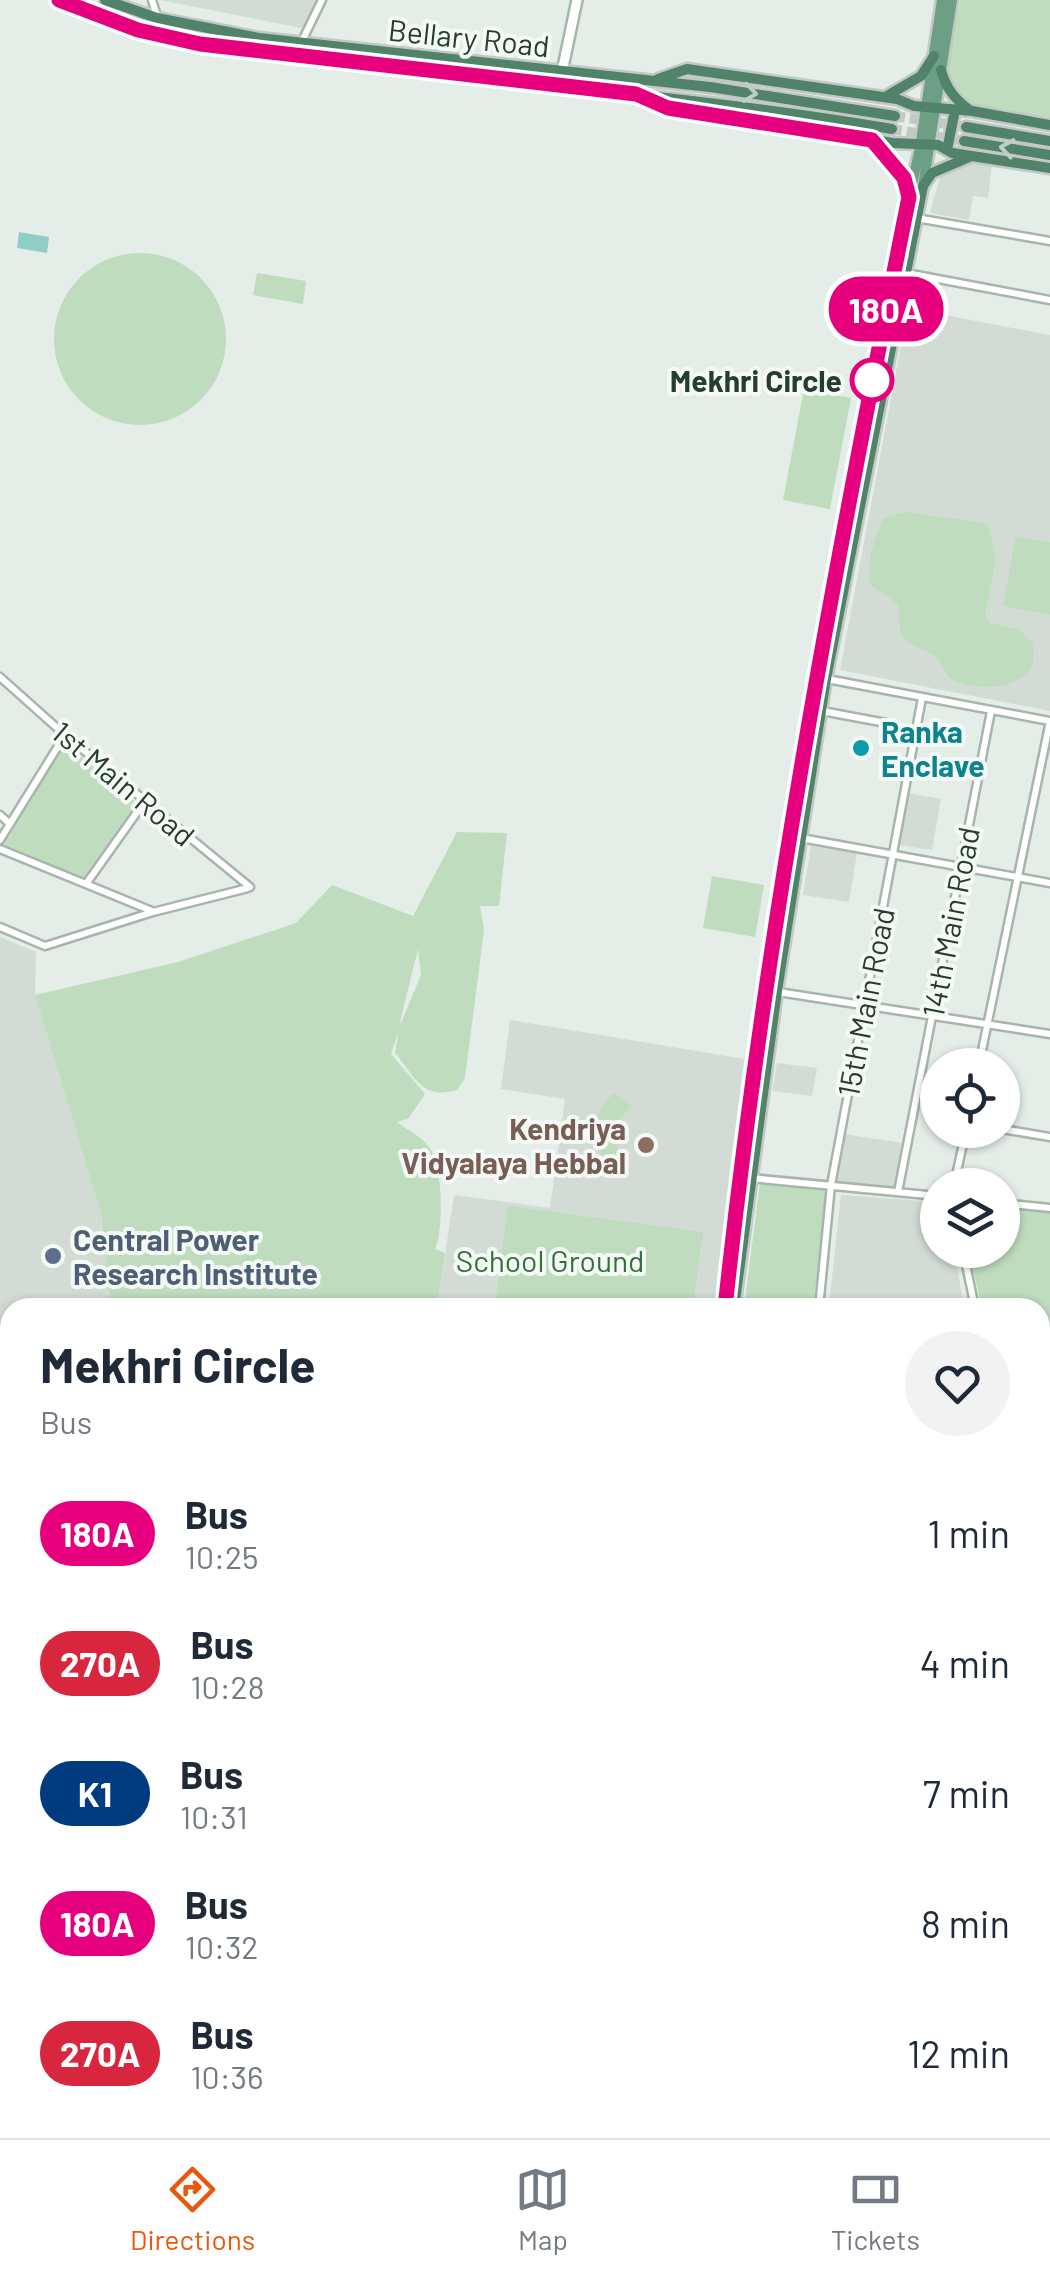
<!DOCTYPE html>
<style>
:root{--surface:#fff;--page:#f2f2f3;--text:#1f2937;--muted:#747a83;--line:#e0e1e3;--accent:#ea580c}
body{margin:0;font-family:Barlow,sans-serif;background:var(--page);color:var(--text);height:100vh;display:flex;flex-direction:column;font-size:38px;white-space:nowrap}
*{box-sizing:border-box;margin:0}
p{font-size:32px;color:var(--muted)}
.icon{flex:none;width:55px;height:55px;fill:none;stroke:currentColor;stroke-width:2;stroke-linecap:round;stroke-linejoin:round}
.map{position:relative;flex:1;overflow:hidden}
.drawer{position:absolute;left:0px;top:1298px;width:1050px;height:842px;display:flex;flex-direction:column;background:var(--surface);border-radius:30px 30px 0 0;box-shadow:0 2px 8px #0004}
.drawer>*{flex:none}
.badge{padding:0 20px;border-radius:32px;font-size:35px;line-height:65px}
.tools{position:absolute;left:920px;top:1048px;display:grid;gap:20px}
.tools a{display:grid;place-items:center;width:100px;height:100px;border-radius:50%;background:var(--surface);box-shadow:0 2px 8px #0004;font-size:50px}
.map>.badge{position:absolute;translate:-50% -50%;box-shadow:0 0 0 5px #fff}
.round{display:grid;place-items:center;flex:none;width:105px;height:105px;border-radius:52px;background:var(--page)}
.head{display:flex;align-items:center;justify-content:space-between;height:170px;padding:0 40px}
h1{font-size:48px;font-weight:700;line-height:75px}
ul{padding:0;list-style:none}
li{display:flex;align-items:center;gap:30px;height:130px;padding:0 40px}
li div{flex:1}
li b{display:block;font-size:38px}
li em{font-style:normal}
li .badge{min-width:110px;font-weight:700;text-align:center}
.menu{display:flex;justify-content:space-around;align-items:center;height:140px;border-top:2px solid var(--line);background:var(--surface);font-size:28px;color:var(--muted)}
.menu a{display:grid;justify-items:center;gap:5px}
.menu .on{color:var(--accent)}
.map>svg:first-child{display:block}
.built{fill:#d2dcd5}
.green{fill:#bfdcbf;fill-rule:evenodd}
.water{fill:#91cdc7}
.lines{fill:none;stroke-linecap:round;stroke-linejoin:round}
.stream{stroke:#91cdc7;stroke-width:2.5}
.trunk-tunnel{stroke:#becac2;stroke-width:10;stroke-dasharray:10 5;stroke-linecap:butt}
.minor-casing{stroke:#a7b5ac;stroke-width:11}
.tertiary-casing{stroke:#a7b5ac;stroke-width:12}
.secondary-casing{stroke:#a3b8ab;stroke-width:14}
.primary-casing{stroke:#c2c9c5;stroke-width:15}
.trunk-casing{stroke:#c2c9c5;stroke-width:15}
.minor{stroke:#fff;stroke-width:6}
.tertiary{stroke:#fff;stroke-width:8}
.secondary{stroke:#fff;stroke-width:9}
.primary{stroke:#6c9f84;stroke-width:10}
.trunk{stroke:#50836a;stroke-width:10}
.oneway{stroke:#bbd0c5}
.line-casing{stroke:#fff;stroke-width:22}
.line{stroke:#e6007e;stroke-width:15}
.stop-dot{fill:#fff;stroke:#e6007e;stroke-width:5}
.culture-dot{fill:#0f9aa8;stroke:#f5f9f6;stroke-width:4}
.education-dot{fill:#8d6e63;stroke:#f5f9f6;stroke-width:4}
.service-dot{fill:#5c6f8a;stroke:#f5f9f6;stroke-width:4}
.labels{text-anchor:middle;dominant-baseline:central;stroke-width:8;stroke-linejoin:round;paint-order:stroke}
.street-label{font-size:30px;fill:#253d30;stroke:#f5f9f6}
.stop-label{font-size:30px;font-weight:bold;fill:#253d30;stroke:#f5f9f6;text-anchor:end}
.culture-label{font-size:30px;font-weight:bold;fill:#0d838f;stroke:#f5f9f6;text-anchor:start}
.education-label{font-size:30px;font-weight:bold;fill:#785e54;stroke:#f5f9f6;text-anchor:end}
.service-label{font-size:30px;font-weight:bold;fill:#4e5e75;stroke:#f5f9f6;text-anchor:start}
.park-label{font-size:30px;fill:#32713a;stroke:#f5f9f6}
</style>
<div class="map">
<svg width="1050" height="2138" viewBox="0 0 1050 2138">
<rect width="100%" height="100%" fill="#e4ede7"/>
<path class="built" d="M 160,0 L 320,0 L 306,29 Z
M 968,163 L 992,165 L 988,198 L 973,196 L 969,220 L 930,213 L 939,180 L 947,171 Z
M 908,308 L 1050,335 L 1050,711 L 840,670 Z
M 908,793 L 941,799 L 932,850 L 899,845 Z
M 811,846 L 857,853 L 849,902 L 803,895 Z
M 0,937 L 36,952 L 35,995 L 101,1214 L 110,1298 L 232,1307 L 10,1308 L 10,1517 L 0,1516 Z
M 510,1020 L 744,1059 L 715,1307 L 437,1308 L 454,1195 L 550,1208 L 565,1099 L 501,1089 Z
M 777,1063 L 817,1068 L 812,1096 L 772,1091 Z
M 844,1134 L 902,1143 L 895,1190 L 837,1182 Z
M 841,1195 L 937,1202 L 938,1250 L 954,1250 L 964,1307 L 829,1307 Z
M 1040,1538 L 1050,1541 L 1050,2062 L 1040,2068 Z
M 0,1539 L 10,1540 L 10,2130 L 656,2130 L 655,2138 L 0,2138 Z
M 681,2130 L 947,2130 L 948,2133 L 943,2138 L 680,2138 Z"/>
<path class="green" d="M 960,0 L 1050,0 L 1050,118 C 1016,113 944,114 948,64 C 949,43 956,21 960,0 Z
M54 339a86 86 0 1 1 172 0a86 86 0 1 1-172 0Z
M 257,273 L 306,281 L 303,304 L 253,295 Z
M 804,389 L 851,398 L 830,509 L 783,500 Z
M 906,512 L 984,523 L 989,527 L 996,559 L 985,615 L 990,623 L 1018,629 L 1033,642 C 1034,653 1036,663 1028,672 C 1014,690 973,690 954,680 C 943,675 944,662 935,656 C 925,649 907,647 902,635 C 898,627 899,613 898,604 L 870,585 L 870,555 L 883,518 Z
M 1016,536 L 1050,542 L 1050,615 L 1003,606 Z
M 65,743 L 137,803 L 84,878 L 4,845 Z
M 457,832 L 507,833 L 499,906 L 480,906 L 484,930 L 465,1078 L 457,1090 C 422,1100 416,1078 395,1053 L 399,1030 L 391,1054 L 425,1094 L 408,1119 L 397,1122 C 407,1130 421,1136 429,1147 C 443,1163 444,1231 435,1249 L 445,1253 L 437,1307 L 232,1308 L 110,1298 L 101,1214 L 35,995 L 178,962 L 296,923 L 332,885 L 413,916 ZM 418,949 L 421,975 L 401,1023 L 400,1022 Z
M 712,876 L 764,885 L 755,937 L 703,928 Z
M 613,1093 L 632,1106 L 618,1120 L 610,1133 L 624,1160 L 607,1169 C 590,1136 588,1122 613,1093 Z
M 760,1183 L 828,1191 L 813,1307 L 744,1308 Z
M 508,1206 L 703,1232 L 693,1307 L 517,1308 L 495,1305 Z
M 1003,1207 L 1050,1213 L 1050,1327 L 1040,1330 L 1040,1308 L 982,1307 L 968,1250 L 1002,1250 Z
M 1050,1340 L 1050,1503 L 1040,1504 L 1040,1343 Z
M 0,1604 L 10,1605 L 10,1650 L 0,1659 Z
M 10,1690 L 10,1757 L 0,1793 L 0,1701 Z
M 1040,1712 L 1050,1716 L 1050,1852 L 1040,1868 Z
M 10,1814 L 10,1966 L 0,1960 L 0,1816 Z
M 1040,1937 L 1050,1944 L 1050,2006 L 1040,2002 Z
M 0,2115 L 10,2117 L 10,2130 L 77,2130 L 117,2138 L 0,2138 Z
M 885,2130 L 942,2130 L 943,2132 L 938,2138 L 883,2138 Z"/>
<path class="water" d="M 19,232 L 49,237 L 47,253 L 17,248 Z
M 1040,1611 L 1050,1613 L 1050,1696 L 1040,1696 Z"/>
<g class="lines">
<path class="stream" d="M 0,1585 L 10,1586"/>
<path class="trunk-tunnel" d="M 895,116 L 966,127
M 892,129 L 964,141"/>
<defs>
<path id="minor" d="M 152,0 L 157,16
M 301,43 L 322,0
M 916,218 L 1050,241
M 906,273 L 1050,300
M 0,677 L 65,735 L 250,887
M 827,679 L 1050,721
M 822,711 L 886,723
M 0,815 L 10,824
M 801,838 L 1050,883
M 0,840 L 65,735
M 0,849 L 152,911
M 86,884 L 145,801
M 0,927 L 45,946 L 153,912 L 248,888
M 778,992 L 1050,1034
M 979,1065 L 1050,721
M 1002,1129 L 1050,1137
M 750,1178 L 938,1196
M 954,1185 L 966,1130
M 898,1192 L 991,711
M 1002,1203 L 1050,1208
M 963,1250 L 975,1308
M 819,1308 L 831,1185 L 922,698"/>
<path id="tertiary" d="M 1040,1337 L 1050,1334"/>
<path id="secondary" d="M 562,72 L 577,0
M 0,1521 L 10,1522
M 0,1531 L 10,1532"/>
<path id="primary" d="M 923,186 L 952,0
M 909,197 L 920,148 L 942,0
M 1040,2080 L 1050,2074
M 1040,2122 L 1050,2124
M 965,2130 L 974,2138
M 987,2138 L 998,2130"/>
<path id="trunk" d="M 59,0 C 152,48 261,53 363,65 C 539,86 717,99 892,129
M 105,0 L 157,18 L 259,38 L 710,87 L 895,116
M 941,70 C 946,88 955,100 971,111
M 658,79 L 687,69 L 897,99 L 914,106 L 972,111 L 1050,125
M 885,97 L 921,76 L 934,56
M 647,99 L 669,108 L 893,143 L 938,145 L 952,153 L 1050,168
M 966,127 L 1050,141
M 964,141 L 1050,155
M 947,150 L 955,110
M 725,1308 C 765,934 835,565 909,197 L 903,177 L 872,139
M 734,1308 L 777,991 L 826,679 L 923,186 L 932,173 L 972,156
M 664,2138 L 665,2130
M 673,2138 L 674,2130"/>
</defs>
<use href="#minor" class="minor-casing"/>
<use href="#tertiary" class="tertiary-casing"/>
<use href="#secondary" class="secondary-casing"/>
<use href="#primary" class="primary-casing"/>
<use href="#trunk" class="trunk-casing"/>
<use href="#minor" class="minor"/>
<use href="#tertiary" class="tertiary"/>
<use href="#secondary" class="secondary"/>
<use href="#primary" class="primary"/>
<use href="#trunk" class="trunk"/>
</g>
<defs><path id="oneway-chevron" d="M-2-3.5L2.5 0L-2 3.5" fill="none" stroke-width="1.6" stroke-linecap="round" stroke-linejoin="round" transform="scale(2.5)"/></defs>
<g class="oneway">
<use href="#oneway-chevron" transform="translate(750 93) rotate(8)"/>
<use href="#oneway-chevron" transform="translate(1007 148) rotate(-171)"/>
</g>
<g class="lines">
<defs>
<path id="line" d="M 59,0 L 138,30 L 200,44 L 636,94 L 668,108 L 872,140 L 904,178 L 909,197 C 835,565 765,934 725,1308"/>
</defs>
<use href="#line" class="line-casing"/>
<use href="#line" class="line"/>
</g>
<circle class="stop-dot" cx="872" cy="380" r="20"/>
<circle class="culture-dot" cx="861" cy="748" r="10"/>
<circle class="education-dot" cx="646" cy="1145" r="10"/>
<circle class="service-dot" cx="53" cy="1256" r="10"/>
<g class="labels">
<g class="street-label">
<text transform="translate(469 37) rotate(6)">Bellary Road</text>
<text transform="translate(124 783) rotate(40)">1st Main Road</text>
<text transform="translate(950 922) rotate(-79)">14th Main Road</text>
<text transform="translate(865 1002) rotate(-79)">15th Main Road</text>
</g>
<g class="stop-label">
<text x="842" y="380">Mekhri Circle</text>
</g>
<g class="culture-label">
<text x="881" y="731">Ranka<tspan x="881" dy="34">Enclave</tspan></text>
</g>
<g class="education-label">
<text x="626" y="1128">Kendriya<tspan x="626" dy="34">Vidyalaya Hebbal</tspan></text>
</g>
<g class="service-label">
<text x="73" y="1239">Central Power<tspan x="73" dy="34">Research Institute</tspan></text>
</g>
<g class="park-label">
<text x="550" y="1260">School Ground</text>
</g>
</g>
</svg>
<div class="tools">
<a><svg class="icon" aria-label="locate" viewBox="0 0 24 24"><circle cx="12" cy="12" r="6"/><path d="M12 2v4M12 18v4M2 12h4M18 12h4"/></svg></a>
<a><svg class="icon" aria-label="layers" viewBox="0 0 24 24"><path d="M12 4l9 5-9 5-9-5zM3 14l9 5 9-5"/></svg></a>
</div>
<b class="badge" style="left:886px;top:309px;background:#e6007e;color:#fff">180A</b>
<section class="drawer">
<div class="head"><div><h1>Mekhri Circle</h1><p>Bus</p></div><a class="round"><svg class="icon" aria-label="heart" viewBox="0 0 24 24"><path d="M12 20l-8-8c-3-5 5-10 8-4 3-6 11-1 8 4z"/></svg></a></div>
<ul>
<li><span class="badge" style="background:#e6007e;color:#fff">180A</span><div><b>Bus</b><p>10:25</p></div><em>1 min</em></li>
<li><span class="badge" style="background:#d7263d;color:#fff">270A</span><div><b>Bus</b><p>10:28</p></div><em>4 min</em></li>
<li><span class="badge" style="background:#003b80;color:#fff">K1</span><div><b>Bus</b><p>10:31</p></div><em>7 min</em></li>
<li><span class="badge" style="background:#e6007e;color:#fff">180A</span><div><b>Bus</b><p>10:32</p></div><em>8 min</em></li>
<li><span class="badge" style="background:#d7263d;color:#fff">270A</span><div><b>Bus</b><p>10:36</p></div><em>12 min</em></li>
</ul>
</section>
</div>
<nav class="menu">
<a class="on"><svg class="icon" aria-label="directions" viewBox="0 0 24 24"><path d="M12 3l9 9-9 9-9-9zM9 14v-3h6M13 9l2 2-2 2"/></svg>Directions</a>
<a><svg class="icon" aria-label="map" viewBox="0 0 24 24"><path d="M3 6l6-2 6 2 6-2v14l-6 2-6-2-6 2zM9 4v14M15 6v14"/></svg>Map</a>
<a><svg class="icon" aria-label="tickets" viewBox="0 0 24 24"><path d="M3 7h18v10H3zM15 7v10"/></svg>Tickets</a>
</nav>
